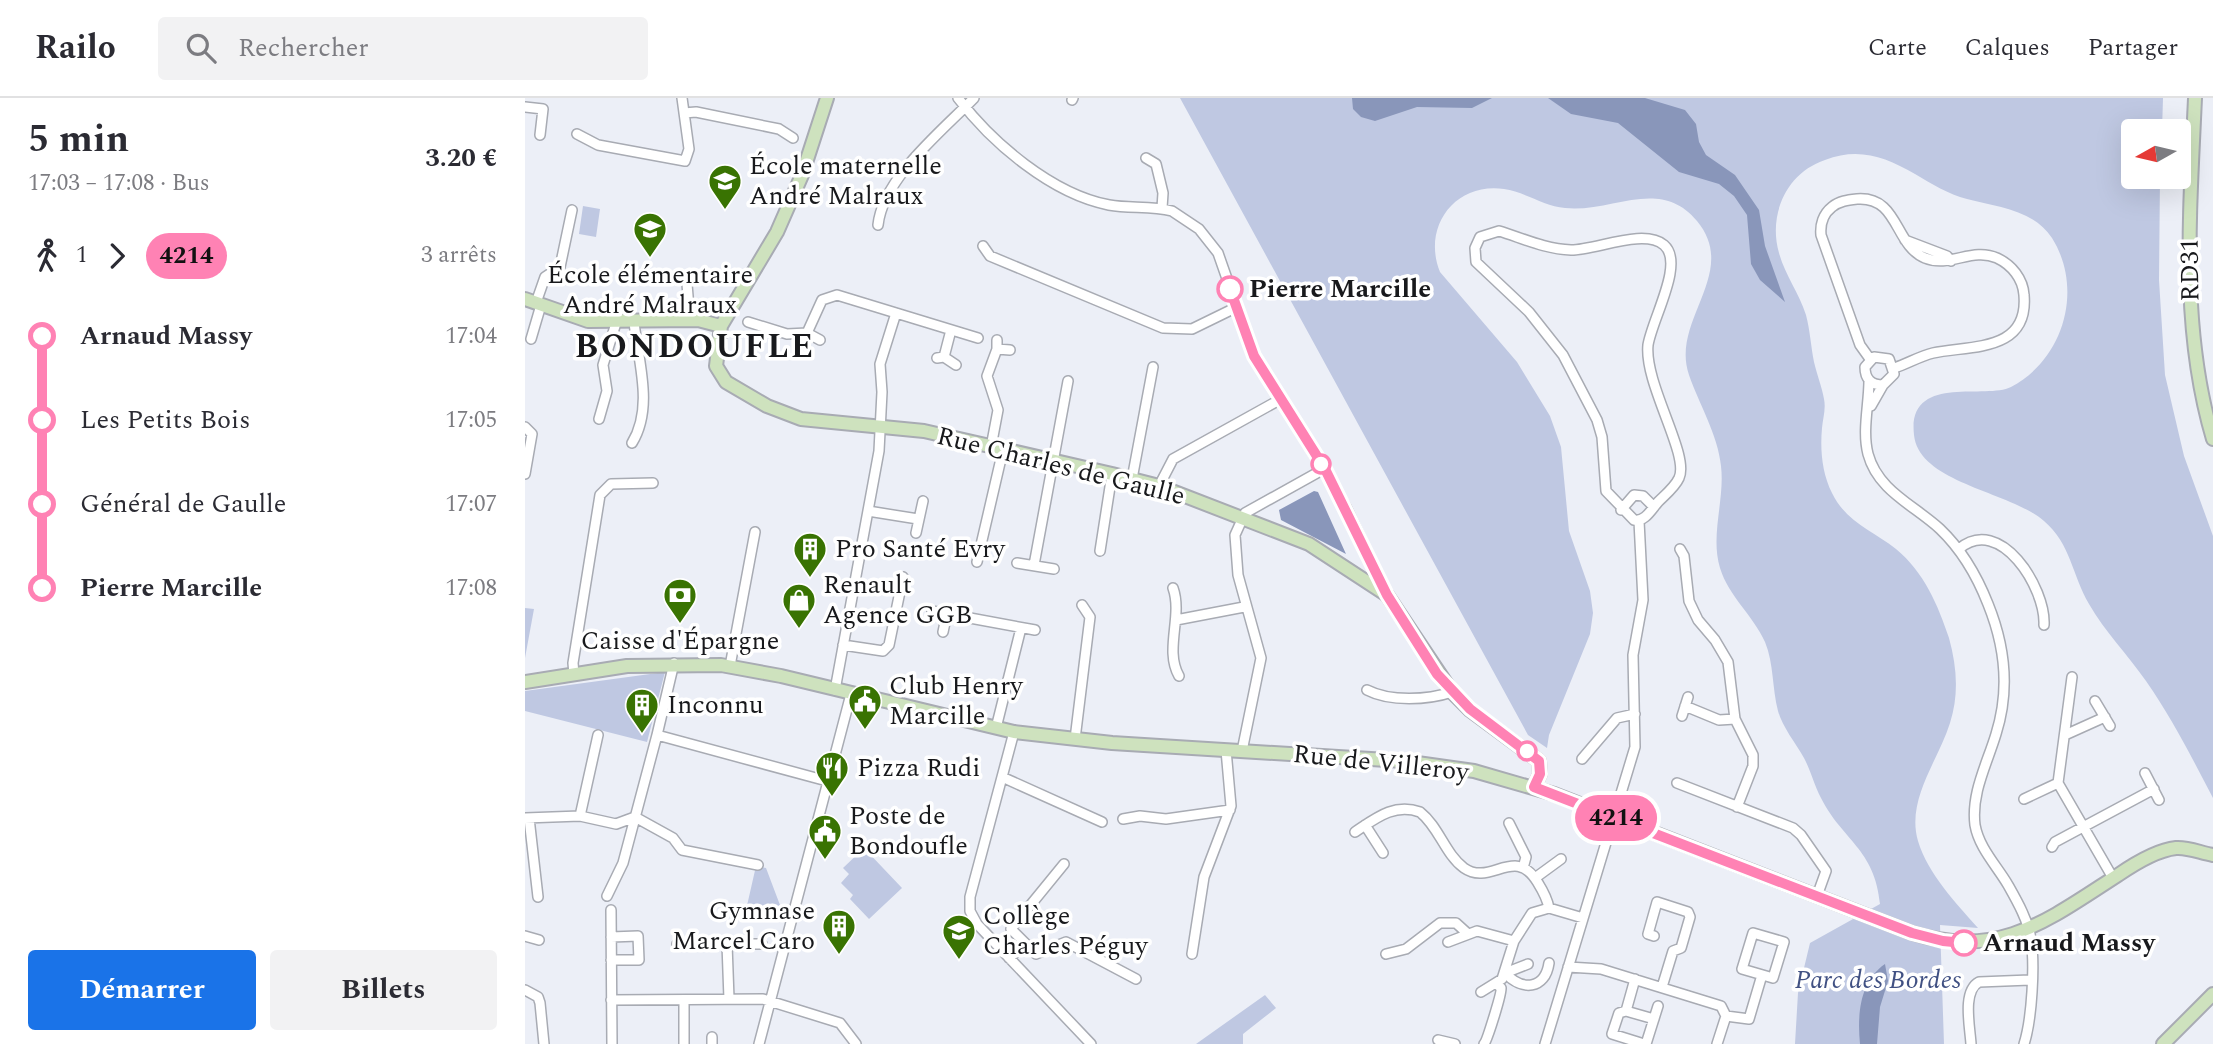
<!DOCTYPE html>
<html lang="fr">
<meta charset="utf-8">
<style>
:root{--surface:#fff;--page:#f2f2f3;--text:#2b2b33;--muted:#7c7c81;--line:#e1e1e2;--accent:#1a73e8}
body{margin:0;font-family:Spectral,serif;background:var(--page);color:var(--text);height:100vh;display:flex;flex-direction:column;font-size:26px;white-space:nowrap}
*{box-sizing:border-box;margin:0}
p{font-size:23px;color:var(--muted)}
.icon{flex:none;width:38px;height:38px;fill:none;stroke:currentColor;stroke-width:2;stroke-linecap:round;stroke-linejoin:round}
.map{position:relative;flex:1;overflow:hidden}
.drawer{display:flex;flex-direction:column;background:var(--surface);width:525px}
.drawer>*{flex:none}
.badge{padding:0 14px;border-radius:23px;font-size:24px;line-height:46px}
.needle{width:46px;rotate:262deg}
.buttons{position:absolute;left:1596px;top:21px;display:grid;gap:14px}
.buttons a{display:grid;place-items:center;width:70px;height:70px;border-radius:7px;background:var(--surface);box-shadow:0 7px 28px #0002;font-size:35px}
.map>.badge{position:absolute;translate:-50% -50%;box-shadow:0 0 0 4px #fff}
.legs{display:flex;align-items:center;gap:10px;height:77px;padding:0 28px;font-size:23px}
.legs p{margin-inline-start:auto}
.head{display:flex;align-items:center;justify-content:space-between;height:119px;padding:0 28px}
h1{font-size:38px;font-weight:700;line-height:52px}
.cta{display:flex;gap:14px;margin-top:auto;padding:14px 28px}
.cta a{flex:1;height:80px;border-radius:7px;background:var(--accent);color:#fff;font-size:28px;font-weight:700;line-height:80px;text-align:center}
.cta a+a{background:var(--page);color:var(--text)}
ul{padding:0 28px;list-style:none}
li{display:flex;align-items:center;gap:24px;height:84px;font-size:26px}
li i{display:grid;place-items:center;width:10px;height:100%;margin:0 9px;background:currentColor}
li i::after{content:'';width:18px;height:18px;margin:-9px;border:5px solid;border-radius:50%;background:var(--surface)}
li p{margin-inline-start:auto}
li:first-child i{background:linear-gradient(#0000 50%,currentColor 0)}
li:last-child i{background:linear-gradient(currentColor 50%,#0000 0)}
header{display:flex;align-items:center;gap:42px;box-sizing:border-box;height:98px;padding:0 35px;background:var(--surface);border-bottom:2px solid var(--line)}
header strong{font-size:33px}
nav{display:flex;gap:38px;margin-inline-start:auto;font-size:24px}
.search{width:490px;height:63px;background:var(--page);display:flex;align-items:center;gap:18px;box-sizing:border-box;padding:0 24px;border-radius:7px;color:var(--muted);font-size:26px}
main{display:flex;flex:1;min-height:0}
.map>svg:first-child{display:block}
.green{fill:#bfc8e2}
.water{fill:#8996ba}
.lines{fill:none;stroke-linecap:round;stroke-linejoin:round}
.street-casing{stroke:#a8abb3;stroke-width:12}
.secondary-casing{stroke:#a8abb3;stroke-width:16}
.street{stroke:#fff;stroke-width:9}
.secondary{stroke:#cee2be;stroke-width:12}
.line-1-casing{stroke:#fff;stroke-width:16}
.line-1{stroke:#ff82b4;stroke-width:10}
.stop-1-dot{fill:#fff;stroke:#ff82b4;stroke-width:3.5}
.labels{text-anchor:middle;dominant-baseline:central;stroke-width:7;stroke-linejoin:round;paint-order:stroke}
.poi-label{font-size:26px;fill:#18191c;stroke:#fff;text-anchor:start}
.street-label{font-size:26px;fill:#18191c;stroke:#fff}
.stop-label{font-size:26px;font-weight:bold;fill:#18191c;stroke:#fff;text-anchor:start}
.park-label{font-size:26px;font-style:italic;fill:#415183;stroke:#fff}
.district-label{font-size:33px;font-weight:bold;letter-spacing:2px;fill:#18191c;stroke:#fff}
</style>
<header>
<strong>Railo</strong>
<div class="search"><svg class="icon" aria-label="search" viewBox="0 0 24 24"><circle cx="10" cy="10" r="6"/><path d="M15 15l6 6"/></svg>Rechercher</div>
<nav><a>Carte</a><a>Calques</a><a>Partager</a></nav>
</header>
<main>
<section class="drawer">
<div class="head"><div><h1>5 min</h1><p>17:03 – 17:08 · Bus</p></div><b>3.20 €</b></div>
<div class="legs"><svg class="icon" aria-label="walk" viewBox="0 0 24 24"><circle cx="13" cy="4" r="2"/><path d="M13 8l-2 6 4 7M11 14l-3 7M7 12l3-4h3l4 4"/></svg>1<svg class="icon" aria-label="forward" viewBox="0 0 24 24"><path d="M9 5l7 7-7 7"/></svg><b class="badge" style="background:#ff82b4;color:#111">4214</b><p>3 arrêts</p></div>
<ul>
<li><i style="color:#ff82b4"></i><b>Arnaud Massy</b><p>17:04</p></li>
<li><i style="color:#ff82b4"></i><span>Les Petits Bois</span><p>17:05</p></li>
<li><i style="color:#ff82b4"></i><span>Général de Gaulle</span><p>17:07</p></li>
<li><i style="color:#ff82b4"></i><b>Pierre Marcille</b><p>17:08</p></li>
</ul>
<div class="cta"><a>Démarrer</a><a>Billets</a></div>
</section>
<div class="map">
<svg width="1688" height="946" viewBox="0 0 1688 946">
<rect width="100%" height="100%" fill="#eceff7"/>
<path class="green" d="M 655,0 L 1638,0 L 1637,33 L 1608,33 L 1608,79 L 1635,79 L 1634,182 L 1640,277 L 1659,358 L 1688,438 L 1688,700 C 1667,660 1647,620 1621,583 C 1603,557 1580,534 1564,506 C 1547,477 1546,446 1519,423 C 1484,393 1394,385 1389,337 C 1382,275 1460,302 1486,289 C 1539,261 1559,191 1527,140 C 1508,111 1471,109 1442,101 C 1423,96 1407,86 1390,76 C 1360,59 1334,49 1300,62 C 1261,75 1243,117 1254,155 C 1260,177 1274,195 1281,217 C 1285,232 1286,249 1289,264 C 1292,277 1297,289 1299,301 C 1301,311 1298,320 1297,330 C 1295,352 1297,375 1307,395 C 1321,424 1347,432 1371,451 C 1399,474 1413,507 1424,540 C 1432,569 1434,597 1425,625 C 1413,663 1381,702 1393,743 C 1403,776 1431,805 1453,830 L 1415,827 L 1419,946 L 1270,946 L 1273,895 L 1285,845 L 1355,806 C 1350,751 1317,742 1296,700 C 1289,687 1286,673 1279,660 C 1270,644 1258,630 1253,613 C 1247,590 1249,566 1240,544 C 1228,517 1204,499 1195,470 C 1185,437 1200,402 1196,368 C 1193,337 1174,306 1164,277 C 1145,222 1215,175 1172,123 C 1135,78 1087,115 1040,110 C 1019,108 1000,94 979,91 C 929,84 897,130 915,174 L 992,264 L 1025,318 L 1036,349 L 1044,433 L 1065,493 L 1068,515 L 1065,536 L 1024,637 L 1022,650 L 1003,637 Z
M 58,108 L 75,111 L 71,139 L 54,136 Z
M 0,510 L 9,511 L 0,560 Z
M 140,574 L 122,644 L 0,613 L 0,593 Z
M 339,750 L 377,790 L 344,821 L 325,801 L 328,797 L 316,785 L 324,776 L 318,770 Z
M 231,768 L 241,770 L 258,815 L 221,812 Z
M 740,897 L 751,910 L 718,936 L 718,946 L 671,946 Z"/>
<path class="water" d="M 827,0 L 967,0 L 947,10 L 892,9 L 850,23 L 836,19 L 828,11 Z
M 1023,0 L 1120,0 L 1160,12 L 1171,26 L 1174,44 L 1181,57 L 1210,77 L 1234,112 L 1240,148 L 1260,204 L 1235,182 L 1226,166 L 1222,117 L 1209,98 L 1194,86 L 1154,74 L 1093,25 L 1046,16 Z
M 789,393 L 793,394 L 821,456 L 756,422 L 754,412 Z
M 1360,866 L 1363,883 L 1355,909 L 1352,946 L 1335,946 C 1332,916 1335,883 1360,866 Z"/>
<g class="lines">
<defs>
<path id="street" d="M 433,0 C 467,45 527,96 584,107 C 605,111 626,107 647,113 L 674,131 L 693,155 L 729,258 L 821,409 L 862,496
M 547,2 L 548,0
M 0,9 L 18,11 L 15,37
M 159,15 L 171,14 L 254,31 L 268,40
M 52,36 L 73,47 L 160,63 L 164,51 L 157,0
M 621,60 L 631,66 L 638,95 L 637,110
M 353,127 C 358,80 417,33 449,0
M 974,133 C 997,140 1020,151 1046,152 C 1071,152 1119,130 1139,147 C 1160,165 1127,221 1123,247 C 1119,286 1165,357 1154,380 C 1150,389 1140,397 1133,404 C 1126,412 1120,424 1109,422 L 1081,393 L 1077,339 L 1072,322 L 1038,257 L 1004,214 L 951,164 L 950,150 L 955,139 Z
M 1380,142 L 1422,158 L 1426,163
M 458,148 L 465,158 L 638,230 L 667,231 L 710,210
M 162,186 L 165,222
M 13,199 L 20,179 L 35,169 L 47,112
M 223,224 L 262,236 L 282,235 L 295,242
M 282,235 L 297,202 L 312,197 L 453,240
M 6,241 L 16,207
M 472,251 L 485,252
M 419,259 L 426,232
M 412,260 L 419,259 L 431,267
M 1345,261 L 1335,247 L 1296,137 C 1295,127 1298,116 1307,109 C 1314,103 1323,102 1332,101 C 1374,98 1369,147 1400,160 C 1425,170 1447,149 1472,160 C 1487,167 1498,181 1499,197 C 1504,255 1444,247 1408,255 C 1395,258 1382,266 1369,270
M 1344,283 C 1344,306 1337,333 1343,356 C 1353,393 1389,407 1415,431 C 1437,452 1452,478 1463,506 C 1480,548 1485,592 1471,636 C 1462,666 1446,695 1450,727 C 1454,750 1472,768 1483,787 C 1492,803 1503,822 1506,841 C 1510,867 1507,921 1499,946
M 1346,308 L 1358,287 L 1369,276 L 1364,261 L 1349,259 L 1340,269 C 1340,281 1346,287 1358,287
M 74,321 L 82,293 L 78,267 L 91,225
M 0,329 L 7,336 L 0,376
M 107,345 C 129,309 113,263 109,224
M 466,349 L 473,312 L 462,278 L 472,251 L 472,242
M 607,381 L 628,269
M 634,388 L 648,361 L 756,301
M 1096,412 L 1109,397 L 1118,398 L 1129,409
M 343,413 L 393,421
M 391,435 L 398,403
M 1155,451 L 1159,458 L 1164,503 L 1173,522 L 1190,542 L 1203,564 L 1210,621 L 1228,657 L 1228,668 L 1212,709
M 1434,451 C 1475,416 1521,490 1519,527
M 575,453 L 587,376
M 452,464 L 478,352
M 492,465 L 529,471
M 509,467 L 543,283
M 648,490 C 658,518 639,552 654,578
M 407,513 L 510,532
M 651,522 L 719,509
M 418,534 L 422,515
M 318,547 L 358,553 L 364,547 L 378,479
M 149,565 L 132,637 L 302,683
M 205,568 L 230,434
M 49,576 L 48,565 L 75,397 L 86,386 L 128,385
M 310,592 L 354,353 L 357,294 L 355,266 L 371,215
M 842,592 C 865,604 903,602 927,594
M 1570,603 L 1585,628
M 1160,608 L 1194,622 L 1210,621
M 1157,618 L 1163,599
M 471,630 L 496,530
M 489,634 L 445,799 L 445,813 L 452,826 L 566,946
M 1540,637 L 1580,619
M 550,641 L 565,519 L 557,507
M 717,653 L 736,560 L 713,477 L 710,437 L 720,415 L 799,371
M 1057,661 L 1092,620 L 1110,616
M 1620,675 L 1634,702
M 477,679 L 577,724
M 1152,685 L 1268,730 L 1276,737 L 1301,773 L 1292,798
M 1533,685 L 1588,780
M 1499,701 L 1533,685 L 1547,579
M 55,718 L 73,637
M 110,719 L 148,740 L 157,752 L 233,767
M 0,720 L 55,718 L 91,726 L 110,719
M 4,720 L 13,799
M 598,721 L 615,718 L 641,721 L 705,712
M 984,725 L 1001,759 L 998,770
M 840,727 L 858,755
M 830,734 C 851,720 869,705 895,714 C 914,729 920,756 939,770 C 966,789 990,746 1013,785 C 1018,793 1022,800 1024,810
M 1527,749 L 1530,744 L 1629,691
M 539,766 L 486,831 L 511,856 L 541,844 L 611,881
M 1010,780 L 1036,761
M 82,798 L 98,765 L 132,637
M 86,812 L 87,946
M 1228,835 L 1259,844 L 1248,880 L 1217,871 Z
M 0,838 L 14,842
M 1129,838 L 1123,836 L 1132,804 L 1163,814 L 1165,819 L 1156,850 L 1148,853 L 1137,889
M 86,839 L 113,838 L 114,862 L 86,862
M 923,844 L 952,833 L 989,843
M 152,846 L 237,846
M 202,846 L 204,901
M 667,856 L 679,779 L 706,708 L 701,652
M 861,856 L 881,851 L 915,825 L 931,825 L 942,835
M 484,860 L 499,847
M 1003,866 L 980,875 C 997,893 1020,892 1024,865
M 1043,869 L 1076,871 L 1196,908 L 1201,918
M 1110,881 L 1101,913 L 1094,915 L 1087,936 L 1119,946
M 0,892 L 13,899 L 15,905 L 19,946
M 956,894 L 977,881 L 989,843 L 1007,815 L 1024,810 L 1058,820
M 86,902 L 238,901 L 315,925 L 331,946
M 159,902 L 159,946
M 1101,913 L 1129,921
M 1201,918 L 1224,921 L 1237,877
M 187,939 L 187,946
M 913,942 L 930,946
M 234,946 L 326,596
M 959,946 C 962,943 977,895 976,890 L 972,886
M 1020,946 L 1110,649 L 1108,557 L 1118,502 L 1114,423
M 1121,946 L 1133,908
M 1192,946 L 1201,918
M 1446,946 C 1445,929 1437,893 1454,884 L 1505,882"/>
<path id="secondary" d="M 302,0 L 277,77 L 252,134 L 196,228 L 191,268 L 201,284 L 242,308 L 276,321 L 399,333 L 587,376 L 634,388 L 784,446 L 862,497 L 927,594 L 945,612 L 1014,663 L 1015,676 L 1009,689
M 1670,0 C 1665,114 1655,230 1688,341
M 0,201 L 63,223 L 173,222 L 196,228
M 0,584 L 102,568 L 196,567 L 256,578 L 489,634 L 587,645 L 878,663 L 949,673 L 1029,696 L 1387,835 C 1474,862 1523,822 1593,777 C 1609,766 1632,752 1651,750 C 1663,749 1676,755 1688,757
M 1638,946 L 1688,896"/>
</defs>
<use href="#street" class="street-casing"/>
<use href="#secondary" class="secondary-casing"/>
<use href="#street" class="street"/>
<use href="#secondary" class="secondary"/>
</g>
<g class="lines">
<defs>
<path id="line-1" d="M 705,191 L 729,258 L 800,371 L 862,497 L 912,576 L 945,611 L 1014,663 L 1015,676 L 1009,689 L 1387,835 L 1418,843 L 1439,845"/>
</defs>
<use href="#line-1" class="line-1-casing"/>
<use href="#line-1" class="line-1"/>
</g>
<defs>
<symbol id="school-pin" viewBox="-11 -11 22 30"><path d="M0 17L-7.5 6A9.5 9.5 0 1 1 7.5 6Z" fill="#397302" stroke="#fff"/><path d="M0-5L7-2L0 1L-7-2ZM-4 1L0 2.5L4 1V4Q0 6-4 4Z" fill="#fff"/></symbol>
<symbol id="building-pin" viewBox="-11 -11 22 30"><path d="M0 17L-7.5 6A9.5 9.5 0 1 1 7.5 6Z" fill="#397302" stroke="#fff"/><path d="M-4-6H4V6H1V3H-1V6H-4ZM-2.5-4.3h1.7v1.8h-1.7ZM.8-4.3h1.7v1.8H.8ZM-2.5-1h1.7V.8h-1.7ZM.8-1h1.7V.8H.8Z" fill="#fff"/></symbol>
<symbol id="bank-pin" viewBox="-11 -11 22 30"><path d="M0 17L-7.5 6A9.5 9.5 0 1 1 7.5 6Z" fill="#397302" stroke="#fff"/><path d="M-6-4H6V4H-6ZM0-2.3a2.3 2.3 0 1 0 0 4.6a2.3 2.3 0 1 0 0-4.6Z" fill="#fff"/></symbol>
<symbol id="shop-pin" viewBox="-11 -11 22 30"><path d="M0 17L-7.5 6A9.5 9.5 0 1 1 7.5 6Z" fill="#397302" stroke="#fff"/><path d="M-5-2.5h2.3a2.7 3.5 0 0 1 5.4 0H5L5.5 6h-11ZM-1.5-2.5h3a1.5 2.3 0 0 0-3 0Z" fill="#fff"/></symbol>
<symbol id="civic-pin" viewBox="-11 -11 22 30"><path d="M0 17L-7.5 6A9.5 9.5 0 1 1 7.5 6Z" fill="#397302" stroke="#fff"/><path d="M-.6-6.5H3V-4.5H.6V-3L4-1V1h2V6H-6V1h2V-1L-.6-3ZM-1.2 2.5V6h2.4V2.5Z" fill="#fff"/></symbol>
<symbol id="restaurant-pin" viewBox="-11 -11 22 30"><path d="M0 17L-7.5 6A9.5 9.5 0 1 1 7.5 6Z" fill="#397302" stroke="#fff"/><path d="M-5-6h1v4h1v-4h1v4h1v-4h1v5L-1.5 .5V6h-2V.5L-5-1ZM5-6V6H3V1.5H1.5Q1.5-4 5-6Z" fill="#fff"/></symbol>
</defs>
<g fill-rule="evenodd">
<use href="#school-pin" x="181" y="64" width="38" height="52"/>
<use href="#school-pin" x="106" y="112" width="38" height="52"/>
<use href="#building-pin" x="266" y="432" width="38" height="52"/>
<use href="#bank-pin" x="136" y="478" width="38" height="52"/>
<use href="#shop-pin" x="255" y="483" width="38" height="52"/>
<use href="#civic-pin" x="321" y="584" width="38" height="52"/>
<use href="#building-pin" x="98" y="588" width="38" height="52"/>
<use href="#restaurant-pin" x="288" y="651" width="38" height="52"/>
<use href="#civic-pin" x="281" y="714" width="38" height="52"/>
<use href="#building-pin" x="295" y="809" width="38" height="52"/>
<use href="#school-pin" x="415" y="814" width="38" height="52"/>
</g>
<g class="stop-1-dot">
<circle cx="705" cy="191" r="12"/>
<circle cx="796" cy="366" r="9"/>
<circle cx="1002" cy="653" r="9"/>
<circle cx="1439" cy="845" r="12"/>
</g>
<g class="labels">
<g class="poi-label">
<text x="224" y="68">École maternelle<tspan x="224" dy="30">André Malraux</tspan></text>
<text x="125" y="177" text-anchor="middle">École élémentaire<tspan x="125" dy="30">André Malraux</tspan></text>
<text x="310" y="451">Pro Santé Evry</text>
<text x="298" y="487">Renault<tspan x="298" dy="30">Agence GGB</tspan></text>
<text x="155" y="543" text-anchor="middle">Caisse d'Épargne</text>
<text x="364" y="588">Club Henry<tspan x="364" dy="30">Marcille</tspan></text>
<text x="142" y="607">Inconnu</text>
<text x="332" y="670">Pizza Rudi</text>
<text x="324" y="718">Poste de<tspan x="324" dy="30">Bondoufle</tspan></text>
<text x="290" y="813" text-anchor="end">Gymnase<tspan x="290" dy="30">Marcel Caro</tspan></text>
<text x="458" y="818">Collège<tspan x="458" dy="30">Charles Péguy</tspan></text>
</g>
<g class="street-label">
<text transform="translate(1665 172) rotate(-91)">RD31</text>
<text transform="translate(536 368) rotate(14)">Rue Charles de Gaulle</text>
<text transform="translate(856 665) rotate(6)">Rue de Villeroy</text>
</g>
<g class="stop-label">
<text x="724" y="191">Pierre Marcille</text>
<text x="1458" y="845">Arnaud Massy</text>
</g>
<g class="park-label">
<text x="1353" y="882">Parc des Bordes</text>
</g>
<g class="district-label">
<text x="170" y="249">BONDOUFLE</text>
</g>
</g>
</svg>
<div class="buttons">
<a><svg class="needle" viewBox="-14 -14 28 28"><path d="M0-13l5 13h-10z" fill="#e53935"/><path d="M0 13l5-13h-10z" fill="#7c7c81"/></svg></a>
</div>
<b class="badge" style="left:1091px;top:720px;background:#ff82b4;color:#111">4214</b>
</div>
</main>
